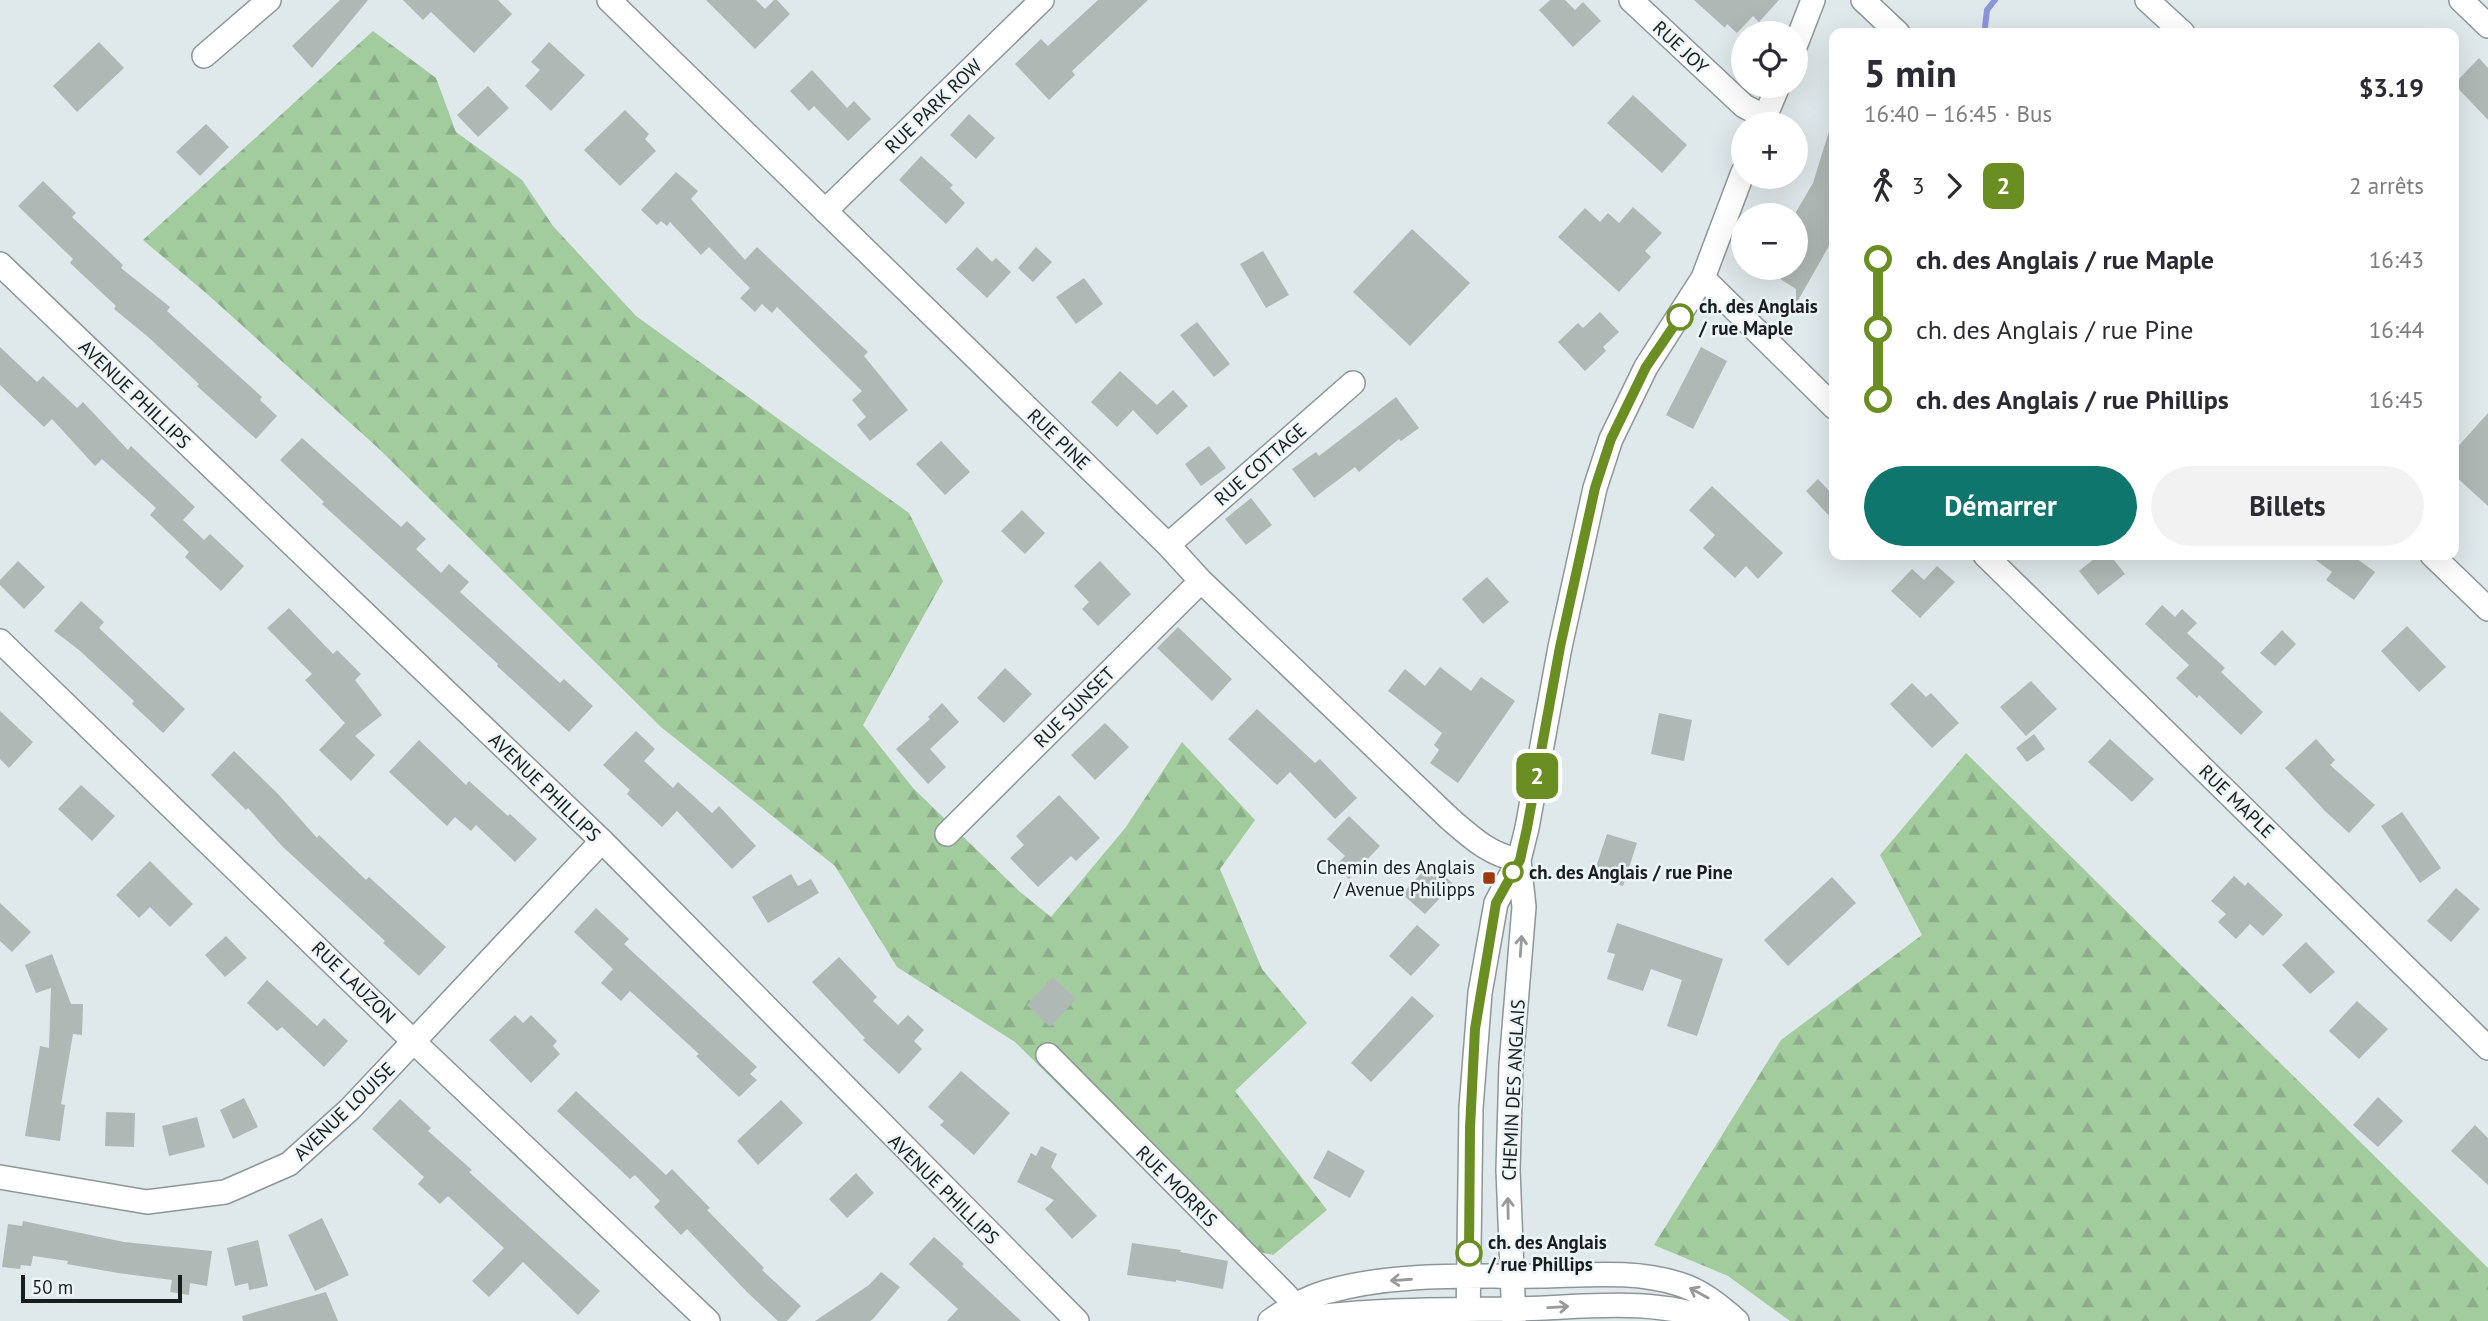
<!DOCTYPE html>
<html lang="fr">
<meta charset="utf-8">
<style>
:root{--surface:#fff;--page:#f2f2f3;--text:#2b2b33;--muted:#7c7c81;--accent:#0f766e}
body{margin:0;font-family:"PT Sans",sans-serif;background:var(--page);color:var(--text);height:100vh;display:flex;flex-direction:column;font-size:26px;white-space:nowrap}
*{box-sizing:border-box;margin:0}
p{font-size:23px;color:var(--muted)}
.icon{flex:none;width:38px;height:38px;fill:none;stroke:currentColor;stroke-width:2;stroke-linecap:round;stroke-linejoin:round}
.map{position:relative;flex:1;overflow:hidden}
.panel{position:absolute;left:1829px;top:28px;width:630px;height:532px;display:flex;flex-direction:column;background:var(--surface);border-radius:14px;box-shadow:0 7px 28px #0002}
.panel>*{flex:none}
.badge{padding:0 14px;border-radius:10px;font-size:24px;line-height:46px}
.tools{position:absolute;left:1731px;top:21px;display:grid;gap:14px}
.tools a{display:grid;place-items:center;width:77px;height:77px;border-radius:50%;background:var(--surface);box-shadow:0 7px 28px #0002;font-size:35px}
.scale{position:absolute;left:21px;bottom:18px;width:161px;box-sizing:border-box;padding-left:7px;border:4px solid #191d1d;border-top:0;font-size:19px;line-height:24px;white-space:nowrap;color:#191d1d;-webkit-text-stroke:5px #ecf5f7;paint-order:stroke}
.map>.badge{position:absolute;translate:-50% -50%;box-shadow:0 0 0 4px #fff}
.legs{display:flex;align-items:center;gap:10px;height:77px;padding:0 35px;font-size:23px}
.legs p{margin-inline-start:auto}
.overview{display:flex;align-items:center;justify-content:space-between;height:119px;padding:0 35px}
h1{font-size:38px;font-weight:700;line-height:52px}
.cta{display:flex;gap:14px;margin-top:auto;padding:14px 35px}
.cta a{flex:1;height:80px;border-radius:42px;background:var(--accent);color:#fff;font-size:28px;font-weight:700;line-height:80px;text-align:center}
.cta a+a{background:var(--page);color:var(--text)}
ul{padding:0 35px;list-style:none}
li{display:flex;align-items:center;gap:24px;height:70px;font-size:26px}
li i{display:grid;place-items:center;width:10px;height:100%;margin:0 9px;background:currentColor}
li i::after{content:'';width:18px;height:18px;margin:-9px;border:5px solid;border-radius:50%;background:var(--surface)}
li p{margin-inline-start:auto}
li:first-child i{background:linear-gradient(#0000 50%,currentColor 0)}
li:last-child i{background:linear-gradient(currentColor 50%,#0000 0)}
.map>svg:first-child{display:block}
.forest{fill:url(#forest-firs)}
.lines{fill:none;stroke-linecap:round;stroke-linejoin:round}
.stream{stroke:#8d94d8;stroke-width:6}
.building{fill:#afb8b5}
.minor-casing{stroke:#8d9698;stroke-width:26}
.minor{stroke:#fff;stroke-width:23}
.oneway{stroke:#989999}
.line-1-casing{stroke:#fff;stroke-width:16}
.line-1{stroke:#6b8e23;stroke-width:10}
.stop-1-dot{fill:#fff;stroke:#6b8e23;stroke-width:3.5}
.poi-dot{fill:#9e390e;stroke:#ecf5f7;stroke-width:2.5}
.labels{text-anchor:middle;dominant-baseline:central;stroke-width:5;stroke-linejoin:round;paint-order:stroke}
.street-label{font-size:19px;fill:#191d1d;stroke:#ecf5f7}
.stop-label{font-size:19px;font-weight:bold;fill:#191d1d;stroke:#ecf5f7;text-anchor:start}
.poi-label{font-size:19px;fill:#191d1d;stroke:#ecf5f7;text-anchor:end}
</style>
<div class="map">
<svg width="2488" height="1321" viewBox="0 0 2488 1321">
<defs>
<pattern id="forest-firs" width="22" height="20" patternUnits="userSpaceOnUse" patternTransform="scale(1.75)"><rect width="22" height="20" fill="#a2cb9e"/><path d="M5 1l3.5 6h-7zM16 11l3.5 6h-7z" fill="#8bae88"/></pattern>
</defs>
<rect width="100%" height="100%" fill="#dfe8ea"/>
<path class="forest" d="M 373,31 L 436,78 L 456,132 L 522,180 L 553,226 L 636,316 L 909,513 L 943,581 L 863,725 L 913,788 L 1019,891 L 1051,917 L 1126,827 L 1182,742 L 1255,820 L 1220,869 L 1262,969 L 1307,1023 L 1235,1091 L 1327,1210 L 1273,1255 L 1218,1243 L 1015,1042 L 897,967 L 835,866 L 661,727 L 377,447 L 206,293 L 143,240 Z
M 1966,753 L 2488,1268 L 2488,1321 L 1790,1321 L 1728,1276 L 1654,1245 L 1781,1040 L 1922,935 L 1880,855 Z"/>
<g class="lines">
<path class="stream" d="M 1985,27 L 1987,10 L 1995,0"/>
</g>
<path class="building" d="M 340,0 L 368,0 L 312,68 L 292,46 Z
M 403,0 L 498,0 L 512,14 L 474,53 L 431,12 L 423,20 Z
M 706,0 L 756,0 L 765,9 L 774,0 L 777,0 L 790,14 L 755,49 Z
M 1098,0 L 1148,0 L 1072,71 L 1075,75 L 1049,100 L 1015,64 L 1041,39 L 1048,46 Z
M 1550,0 L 1565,0 L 1575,10 L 1583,2 L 1601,21 L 1573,47 L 1539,10 Z
M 1694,0 L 1779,0 L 1759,22 L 1753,16 L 1737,33 L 1727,24 L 1725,28 Z
M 99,42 L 124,68 L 77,112 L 53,86 Z
M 549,42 L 585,75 L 551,111 L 525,86 L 540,70 L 531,62 Z
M 2479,58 L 2488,68 L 2488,120 L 2454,84 Z
M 812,70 L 847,108 L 854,101 L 871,119 L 848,141 L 814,106 L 809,111 L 790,91 Z
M 488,86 L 509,108 L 478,137 L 457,115 Z
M 1633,95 L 1687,145 L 1662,173 L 1607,123 Z
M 625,110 L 649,134 L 645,139 L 656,151 L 620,186 L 584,150 Z
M 969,114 L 995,138 L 976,159 L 950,135 Z
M 206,124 L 229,147 L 200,176 L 176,152 Z
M 1830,128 L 1834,129 L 1834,237 L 1796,304 L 1796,289 L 1763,268 L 1796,268 L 1796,212 L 1813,183 Z
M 921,156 L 953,185 L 950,188 L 965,203 L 946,224 L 899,180 Z
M 676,172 L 698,191 L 691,199 L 745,260 L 757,247 L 868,352 L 864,356 L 908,410 L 870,441 L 857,425 L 866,417 L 852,400 L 862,391 L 777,307 L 772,313 L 762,304 L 755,312 L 740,298 L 750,288 L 709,247 L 701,255 L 670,222 L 667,226 L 661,221 L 657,225 L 641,210 Z
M 43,181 L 76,213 L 72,217 L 123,265 L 121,268 L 170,307 L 167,311 L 262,397 L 260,400 L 277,416 L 256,439 L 197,386 L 199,384 L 147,336 L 114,309 L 116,306 L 70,263 L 73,259 L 18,206 Z
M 1633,207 L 1662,233 L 1645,251 L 1651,257 L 1619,292 L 1558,237 L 1585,208 L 1600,222 L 1608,213 L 1619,223 Z
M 1412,229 L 1470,283 L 1410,346 L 1353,292 Z
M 977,247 L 992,262 L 996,258 L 1011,272 L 987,298 L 956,269 Z
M 1036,247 L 1052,262 L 1033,282 L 1018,268 Z
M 1263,251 L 1289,295 L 1266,308 L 1240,264 Z
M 1084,278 L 1103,304 L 1076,324 L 1056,297 Z
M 1600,312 L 1619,332 L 1603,347 L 1606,351 L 1585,371 L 1558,342 L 1578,323 L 1583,328 Z
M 1197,322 L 1230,364 L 1214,377 L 1180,335 Z
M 0,347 L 37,382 L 43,376 L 77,408 L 83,402 L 128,450 L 131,446 L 195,507 L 183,520 L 204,540 L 210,534 L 244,566 L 221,591 L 185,557 L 189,552 L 150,515 L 156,508 L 102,459 L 95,466 L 52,419 L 44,427 L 0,385 Z
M 1701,347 L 1727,361 L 1693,429 L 1666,415 Z
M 1120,371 L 1157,405 L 1173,390 L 1188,406 L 1157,435 L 1133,410 L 1117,427 L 1091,402 Z
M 1396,397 L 1419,428 L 1401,441 L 1399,439 L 1359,472 L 1355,467 L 1314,498 L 1292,469 L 1316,452 L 1319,456 Z
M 2488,413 L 2488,506 L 2454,475 L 2454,451 Z
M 302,438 L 401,527 L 407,521 L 426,539 L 416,549 L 441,573 L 449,564 L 469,582 L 460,592 L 560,683 L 564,679 L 593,706 L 569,732 L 497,666 L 498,664 L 322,504 L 324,502 L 280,460 Z
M 941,441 L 970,472 L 945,495 L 916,464 Z
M 1209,446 L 1226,468 L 1201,486 L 1185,464 Z
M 1818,479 L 1834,496 L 1834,521 L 1806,491 Z
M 1712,486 L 1783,553 L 1758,579 L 1746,566 L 1735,578 L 1703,548 L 1715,535 L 1689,510 Z
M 1251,498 L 1272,525 L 1246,545 L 1225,519 Z
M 1022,510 L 1045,533 L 1025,554 L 1001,531 Z
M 2099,555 L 2110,555 L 2125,574 L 2098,595 L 2079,571 Z
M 2309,555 L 2352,555 L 2375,572 L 2354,600 L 2326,580 L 2332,572 Z
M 18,561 L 45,587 L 24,609 L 0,585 L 0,580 Z
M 1100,561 L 1131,594 L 1098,626 L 1082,609 L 1089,602 L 1074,586 Z
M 1937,566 L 1955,582 L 1920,618 L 1891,591 L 1912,569 L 1924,580 Z
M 1487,577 L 1509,602 L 1483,624 L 1462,599 Z
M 81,601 L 104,622 L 99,628 L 185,709 L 163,733 L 132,704 L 134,701 L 79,650 L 54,631 Z
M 2162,605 L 2175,617 L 2182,609 L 2197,623 L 2187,633 L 2225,668 L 2221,672 L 2263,712 L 2241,735 L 2199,695 L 2197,698 L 2176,678 L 2189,665 L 2145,624 Z
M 289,608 L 333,654 L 337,650 L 361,674 L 355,680 L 382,715 L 355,736 L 375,755 L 351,781 L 319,750 L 345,723 L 305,680 L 312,674 L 267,628 Z
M 2407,626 L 2446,667 L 2419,692 L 2381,651 Z
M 1178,627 L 1232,679 L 1212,701 L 1157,648 Z
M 2282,630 L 2296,644 L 2275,666 L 2260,653 Z
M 1440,667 L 1471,691 L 1481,677 L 1515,701 L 1458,783 L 1430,763 L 1439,750 L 1434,745 L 1442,733 L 1388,691 L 1405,669 L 1425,686 Z
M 1005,668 L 1032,694 L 1004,723 L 977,698 Z
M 2031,681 L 2057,709 L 2026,736 L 2000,707 Z
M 1912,683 L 1926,697 L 1931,693 L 1959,723 L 1932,748 L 1890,704 Z
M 942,703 L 959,722 L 930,749 L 946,767 L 928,784 L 896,749 L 930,719 L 928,717 Z
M 1257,709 L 1315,763 L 1320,759 L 1357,798 L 1335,819 L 1290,772 L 1277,785 L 1228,739 Z
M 0,711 L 33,742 L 9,768 L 0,759 Z
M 1659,713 L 1692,720 L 1684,761 L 1651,754 Z
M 1105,723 L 1129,747 L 1095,780 L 1071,755 Z
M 636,731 L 655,749 L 644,761 L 673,788 L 678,782 L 712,813 L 719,806 L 756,846 L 732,869 L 677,811 L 662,827 L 627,794 L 630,790 L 603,765 Z
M 2034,734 L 2045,749 L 2027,762 L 2016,748 Z
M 2110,739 L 2154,779 L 2132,802 L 2088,762 Z
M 2316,739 L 2335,760 L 2330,765 L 2375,805 L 2349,833 L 2325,811 L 2285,768 Z
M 419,740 L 466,785 L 469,781 L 508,816 L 510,814 L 537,839 L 515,862 L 476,825 L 471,831 L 455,817 L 447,826 L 389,772 Z
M 234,751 L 278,794 L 317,838 L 319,835 L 366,880 L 369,877 L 446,947 L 419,976 L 383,943 L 385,941 L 283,847 L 248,808 L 246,810 L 211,775 Z
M 81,785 L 115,816 L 92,841 L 58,809 Z
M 1059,795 L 1100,838 L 1076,861 L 1071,856 L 1038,887 L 1010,858 L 1024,845 L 1016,836 Z
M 2402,812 L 2441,868 L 2420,883 L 2381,826 Z
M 1349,816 L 1380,846 L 1349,879 L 1335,866 L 1345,856 L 1327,839 Z
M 1607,834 L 1637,843 L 1623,886 L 1593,876 Z
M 150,861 L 193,904 L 170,927 L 150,907 L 139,918 L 116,895 Z
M 1431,863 L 1453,884 L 1425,914 L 1402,894 Z
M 791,874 L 798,886 L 811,879 L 819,893 L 768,923 L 752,897 Z
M 2234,876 L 2245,886 L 2248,882 L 2283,915 L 2263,936 L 2250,924 L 2236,939 L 2218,922 L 2226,914 L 2211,901 Z
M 1832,877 L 1856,903 L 1788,966 L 1764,940 Z
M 2456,888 L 2480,909 L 2451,942 L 2427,921 Z
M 0,903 L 31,932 L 12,952 L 0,941 Z
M 596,908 L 629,939 L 624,944 L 757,1067 L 750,1074 L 757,1080 L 739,1097 L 696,1056 L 699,1054 L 630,991 L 621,1001 L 601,983 L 613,969 L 574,932 Z
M 1617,923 L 1723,959 L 1697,1036 L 1667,1026 L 1682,980 L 1651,969 L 1643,991 L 1607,979 L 1615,954 L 1607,952 Z
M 1417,925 L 1440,945 L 1411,976 L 1389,956 Z
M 226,936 L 247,958 L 225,977 L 205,955 Z
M 2306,942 L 2335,972 L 2310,994 L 2282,965 Z
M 52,954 L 71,1004 L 83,1004 L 82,1035 L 73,1034 L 61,1104 L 65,1105 L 60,1141 L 25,1136 L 40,1046 L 49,1048 L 51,988 L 36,993 L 25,965 Z
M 839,957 L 877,997 L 873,1001 L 898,1025 L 908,1015 L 924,1030 L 914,1041 L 922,1049 L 899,1074 L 863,1040 L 865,1038 L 812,982 Z
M 1053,977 L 1076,999 L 1050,1027 L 1027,1005 Z
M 267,980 L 317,1026 L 324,1018 L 348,1041 L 324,1067 L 282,1027 L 277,1031 L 247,1003 Z
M 1412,996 L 1434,1016 L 1371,1082 L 1351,1063 Z
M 2357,1001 L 2388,1029 L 2359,1059 L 2329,1031 Z
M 515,1015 L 523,1023 L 531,1015 L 557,1041 L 553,1046 L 560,1054 L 531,1083 L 489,1040 Z
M 961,1071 L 1010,1113 L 974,1155 L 940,1125 L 944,1121 L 928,1107 Z
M 576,1091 L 666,1175 L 672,1169 L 710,1208 L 707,1210 L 764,1268 L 762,1270 L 801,1306 L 787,1321 L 778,1321 L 747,1292 L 687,1229 L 681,1235 L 654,1207 L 660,1201 L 635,1175 L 630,1179 L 557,1111 Z
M 2378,1097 L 2403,1121 L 2378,1147 L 2353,1125 Z
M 244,1098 L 258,1127 L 233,1139 L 220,1110 Z
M 400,1099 L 431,1128 L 428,1131 L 472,1170 L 469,1172 L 600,1291 L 578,1315 L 523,1262 L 489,1297 L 472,1281 L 504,1248 L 448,1196 L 440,1204 L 418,1184 L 424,1177 L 372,1129 Z
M 781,1100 L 803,1123 L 758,1165 L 737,1141 Z
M 106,1112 L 135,1113 L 134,1147 L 105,1146 Z
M 197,1117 L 205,1147 L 169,1156 L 162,1126 Z
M 2475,1125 L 2488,1138 L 2488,1185 L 2451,1151 Z
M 1041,1146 L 1057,1154 L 1051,1167 L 1097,1216 L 1072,1239 L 1045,1209 L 1054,1200 L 1017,1182 L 1031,1153 L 1036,1156 Z
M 1328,1150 L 1365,1171 L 1350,1198 L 1313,1178 Z
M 856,1173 L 874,1193 L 847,1218 L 829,1199 Z
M 322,1218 L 349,1275 L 315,1291 L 288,1235 Z
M 23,1221 L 124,1242 L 212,1251 L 207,1286 L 190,1283 L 189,1295 L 170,1292 L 172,1280 L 118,1273 L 67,1264 L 68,1261 L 33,1256 L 31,1266 L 21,1265 L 20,1269 L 2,1267 L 8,1224 L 22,1226 Z
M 934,1237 L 964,1264 L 962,1266 L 1021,1321 L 947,1321 L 958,1309 L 909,1264 Z
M 258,1240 L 268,1286 L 249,1290 L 248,1283 L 235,1286 L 227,1248 Z
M 1132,1243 L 1181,1250 L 1180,1252 L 1228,1261 L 1223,1289 L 1176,1280 L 1176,1282 L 1127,1275 Z
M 881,1272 L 900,1287 L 873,1319 L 870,1321 L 815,1321 L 869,1285 Z
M 326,1292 L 338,1321 L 243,1321 L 242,1316 Z"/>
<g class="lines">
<defs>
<path id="minor" d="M 609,0 L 1168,545 L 1201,581 L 1450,819 C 1472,838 1490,855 1519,860
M 1631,0 L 1744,106 L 1765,117
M 1863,0 L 1898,33
M 2147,0 L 2183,33
M 2461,0 L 2488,26
M 1796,44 L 1813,0
M 204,56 L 269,0
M 1762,124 L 1778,86
M 825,211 L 1042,0
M 0,264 L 602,841 L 1077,1321
M 1703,278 L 1834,407
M 1168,545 L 1353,383
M 1985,555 L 2488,1048
M 2432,555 L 2488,609
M 0,641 L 414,1042 L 708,1321
M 947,834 L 1201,581
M 1048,1055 L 1285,1294 L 1295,1305 L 1300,1316
M 0,1177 L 147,1202 L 225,1192 L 289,1164 L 350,1109 L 602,841
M 1270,1321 C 1287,1309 1305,1298 1326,1292 C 1395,1272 1471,1277 1542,1276 C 1589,1275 1635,1270 1679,1284 C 1702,1291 1720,1306 1737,1321
M 1287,1321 C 1362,1309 1436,1310 1511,1309 C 1581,1308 1650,1296 1717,1321
M 1468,1321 L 1471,1108 L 1480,993 L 1496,903 L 1519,860 L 1527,828 L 1560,647 L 1595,488 L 1611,439 L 1646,367 L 1703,278 L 1743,172
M 1514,1321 L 1508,1170 L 1511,1065 L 1524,907 L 1519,860"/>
</defs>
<use href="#minor" class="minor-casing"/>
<use href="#minor" class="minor"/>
</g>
<defs><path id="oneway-shaft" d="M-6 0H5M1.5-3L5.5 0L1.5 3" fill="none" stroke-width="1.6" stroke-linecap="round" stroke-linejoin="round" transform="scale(1.75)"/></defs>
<g class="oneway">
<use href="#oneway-shaft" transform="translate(1521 946) rotate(-86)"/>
<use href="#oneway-shaft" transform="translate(1508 1208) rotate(-91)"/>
<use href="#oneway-shaft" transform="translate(1401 1280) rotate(176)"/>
<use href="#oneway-shaft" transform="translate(1699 1293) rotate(-151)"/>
<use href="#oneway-shaft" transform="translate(1558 1307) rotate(-3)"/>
</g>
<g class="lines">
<defs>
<path id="line-1" d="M 1469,1253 L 1470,1128 L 1475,1029 L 1496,903 L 1520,860 L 1527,828 L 1560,647 L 1595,488 L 1611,439 L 1646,367 L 1680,317"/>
</defs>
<use href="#line-1" class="line-1-casing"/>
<use href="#line-1" class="line-1"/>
</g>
<g class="stop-1-dot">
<circle cx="1680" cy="317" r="12"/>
<circle cx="1513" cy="872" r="9"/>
<circle cx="1469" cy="1253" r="12"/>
</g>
<rect class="poi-dot" x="1482" y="871" width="14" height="14" rx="3.5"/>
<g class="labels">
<g class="street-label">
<text transform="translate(1681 47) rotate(43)">RUE JOY</text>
<text transform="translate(933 106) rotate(-44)">RUE PARK ROW</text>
<text transform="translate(135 394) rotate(44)">AVENUE PHILLIPS</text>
<text transform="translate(1059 439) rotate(44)">RUE PINE</text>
<text transform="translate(1260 464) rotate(-41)">RUE COTTAGE</text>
<text transform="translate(1074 707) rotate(-45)">RUE SUNSET</text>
<text transform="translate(545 787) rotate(44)">AVENUE PHILLIPS</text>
<text transform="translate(2237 801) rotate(44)">RUE MAPLE</text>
<text transform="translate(354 982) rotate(44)">RUE LAUZON</text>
<text transform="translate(1513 1090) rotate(-87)">CHEMIN DES ANGLAIS</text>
<text transform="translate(344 1111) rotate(-44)">AVENUE LOUISE</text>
<text transform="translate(1177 1186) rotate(45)">RUE MORRIS</text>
<text transform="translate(944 1189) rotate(45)">AVENUE PHILLIPS</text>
</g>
<g class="stop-label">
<text x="1699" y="306">ch. des Anglais<tspan x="1699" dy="22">/ rue Maple</tspan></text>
<text x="1529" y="872">ch. des Anglais / rue Pine</text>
<text x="1488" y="1242">ch. des Anglais<tspan x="1488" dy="22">/ rue Phillips</tspan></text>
</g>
<g class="poi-label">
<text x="1475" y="867">Chemin des Anglais<tspan x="1475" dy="22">/ Avenue Philipps</tspan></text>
</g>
</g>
</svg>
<div class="tools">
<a><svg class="icon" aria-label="locate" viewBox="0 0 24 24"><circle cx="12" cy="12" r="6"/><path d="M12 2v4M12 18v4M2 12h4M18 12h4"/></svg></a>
<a>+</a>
<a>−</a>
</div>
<div class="scale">50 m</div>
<b class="badge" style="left:1537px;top:776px;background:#6b8e23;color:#fff">2</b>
<section class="panel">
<div class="overview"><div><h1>5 min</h1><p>16:40 – 16:45 · Bus</p></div><b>$3.19</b></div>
<div class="legs"><svg class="icon" aria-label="walk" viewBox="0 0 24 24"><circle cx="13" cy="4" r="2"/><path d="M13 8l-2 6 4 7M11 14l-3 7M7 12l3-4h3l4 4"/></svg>3<svg class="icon" aria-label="forward" viewBox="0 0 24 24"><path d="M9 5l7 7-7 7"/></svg><b class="badge" style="background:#6b8e23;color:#fff">2</b><p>2 arrêts</p></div>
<ul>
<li><i style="color:#6b8e23"></i><b>ch. des Anglais / rue Maple</b><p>16:43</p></li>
<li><i style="color:#6b8e23"></i><span>ch. des Anglais / rue Pine</span><p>16:44</p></li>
<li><i style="color:#6b8e23"></i><b>ch. des Anglais / rue Phillips</b><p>16:45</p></li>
</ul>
<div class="cta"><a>Démarrer</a><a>Billets</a></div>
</section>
</div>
